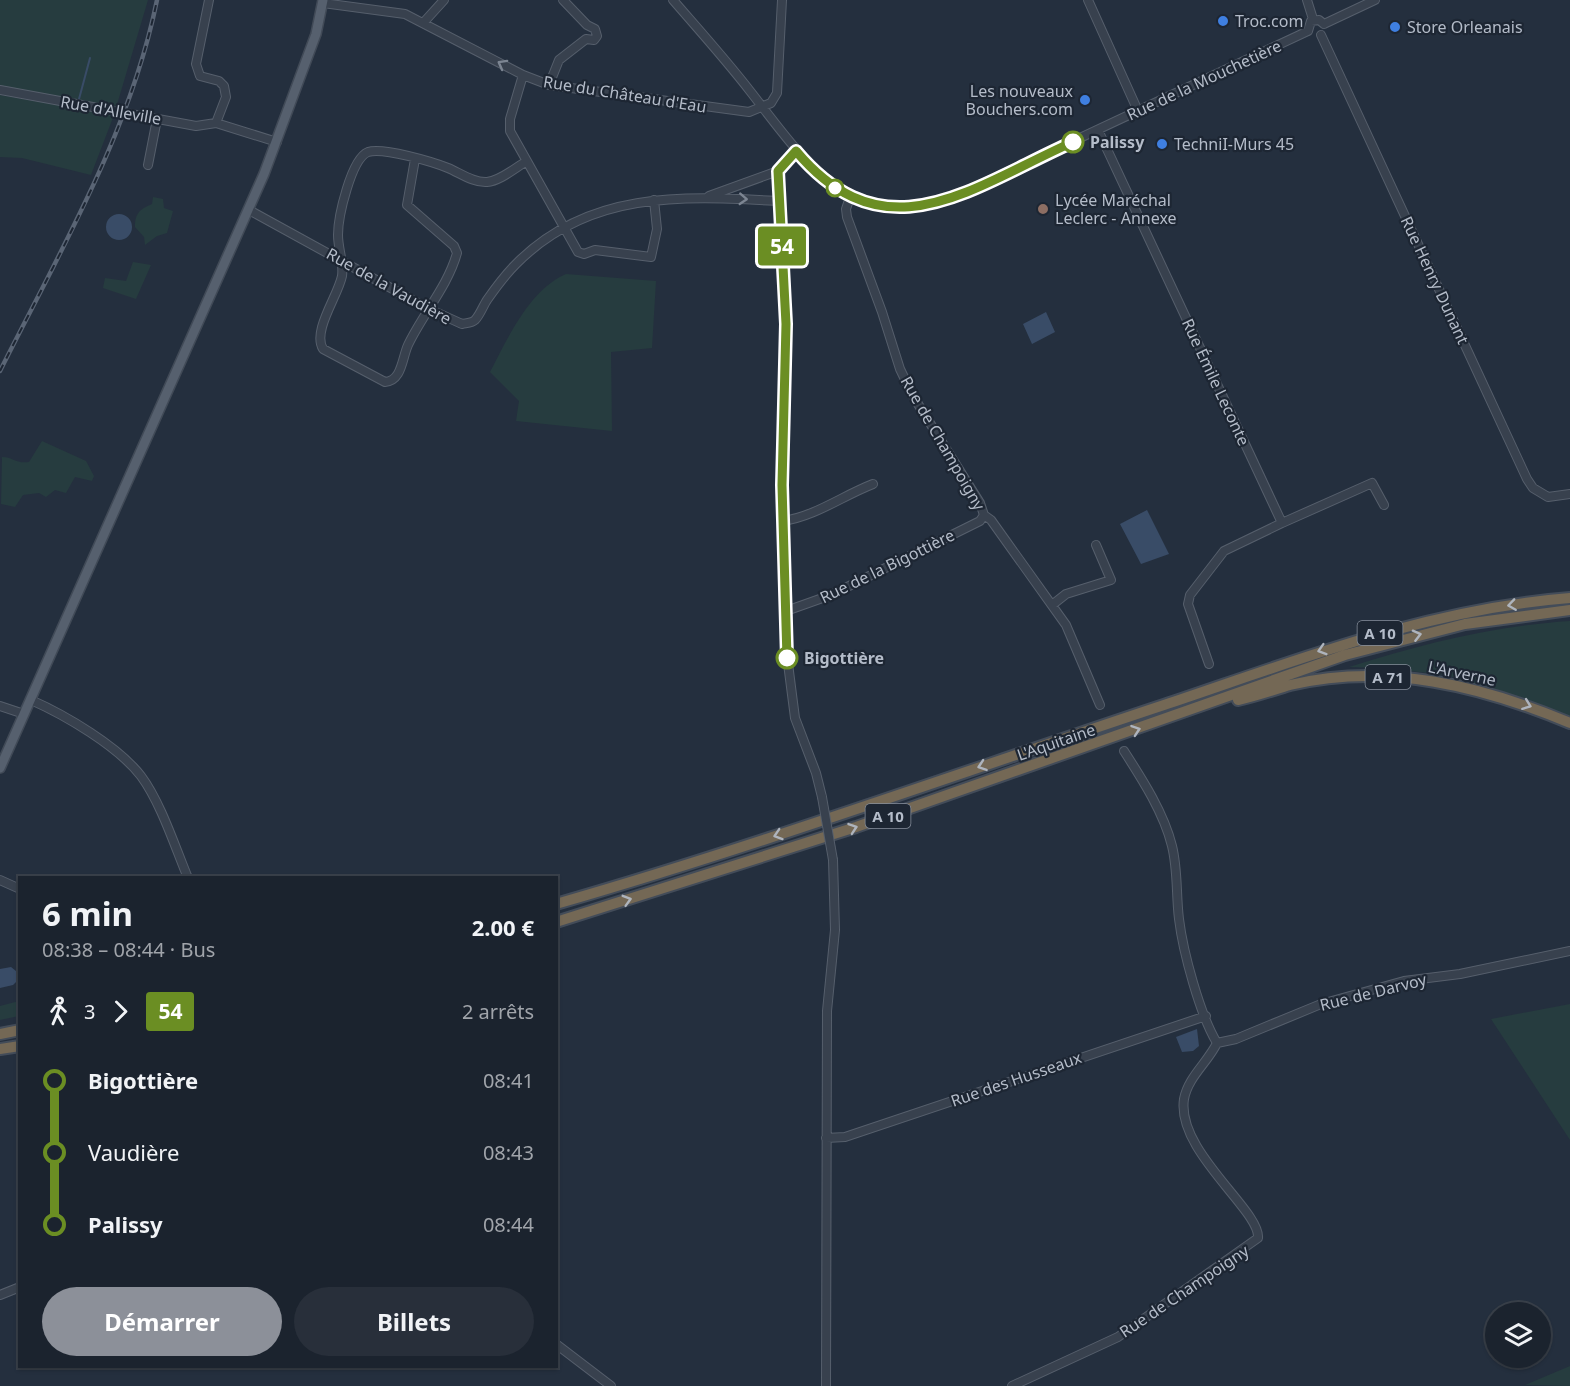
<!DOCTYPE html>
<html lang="fr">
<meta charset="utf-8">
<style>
:root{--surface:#1b232e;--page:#282f3a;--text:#f1f3f6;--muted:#a0a4aa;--line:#39404a;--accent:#8c9099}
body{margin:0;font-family:"Noto Sans",sans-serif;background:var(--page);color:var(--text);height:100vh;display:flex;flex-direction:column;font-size:22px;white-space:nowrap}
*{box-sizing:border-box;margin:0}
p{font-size:20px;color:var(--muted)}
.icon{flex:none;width:33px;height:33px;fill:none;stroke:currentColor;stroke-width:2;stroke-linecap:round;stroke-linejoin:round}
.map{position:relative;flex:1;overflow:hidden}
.details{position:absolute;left:18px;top:876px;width:540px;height:492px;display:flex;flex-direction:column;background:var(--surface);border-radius:0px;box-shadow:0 2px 4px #0004,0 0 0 2px var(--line)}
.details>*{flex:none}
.badge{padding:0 12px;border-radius:4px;font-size:21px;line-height:39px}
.buttons{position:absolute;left:1485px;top:1302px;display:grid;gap:12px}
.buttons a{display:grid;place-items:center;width:66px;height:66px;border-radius:50%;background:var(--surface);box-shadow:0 2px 4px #0004,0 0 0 2px var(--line);font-size:30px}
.map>.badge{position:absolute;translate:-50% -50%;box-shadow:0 0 0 3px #fff}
.legs{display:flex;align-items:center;gap:9px;height:66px;padding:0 24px;font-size:20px}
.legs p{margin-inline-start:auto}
.head{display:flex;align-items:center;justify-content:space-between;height:102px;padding:0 24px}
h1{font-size:33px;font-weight:700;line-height:45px}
.primary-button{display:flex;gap:12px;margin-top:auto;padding:12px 24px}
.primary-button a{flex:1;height:69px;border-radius:36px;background:var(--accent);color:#fff;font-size:24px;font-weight:700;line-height:69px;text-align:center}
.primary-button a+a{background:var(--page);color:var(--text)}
ul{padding:0 24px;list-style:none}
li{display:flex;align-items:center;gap:21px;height:72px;font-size:22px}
li i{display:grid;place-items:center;width:9px;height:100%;margin:0 8px;background:currentColor}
li i::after{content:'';width:15px;height:15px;margin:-8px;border:4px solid;border-radius:50%;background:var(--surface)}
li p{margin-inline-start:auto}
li:first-child i{background:linear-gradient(#0000 50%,currentColor 0)}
li:last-child i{background:linear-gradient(currentColor 50%,#0000 0)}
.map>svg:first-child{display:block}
.green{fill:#263c3f}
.water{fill:#394c67}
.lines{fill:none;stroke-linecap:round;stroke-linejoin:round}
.stream{stroke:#394c67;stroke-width:2}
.minor-casing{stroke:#565f6c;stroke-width:10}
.major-casing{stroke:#414a57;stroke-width:12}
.highway-casing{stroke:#434c59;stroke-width:14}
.minor{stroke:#38414e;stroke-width:8}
.major{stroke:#56606e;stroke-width:9}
.highway{stroke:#746855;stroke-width:10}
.rail-casing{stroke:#5a6575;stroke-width:4.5}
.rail{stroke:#1d2633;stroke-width:2;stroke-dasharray:7;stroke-linecap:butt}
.minor-bridge-casing{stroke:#565f6c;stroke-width:10;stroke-linecap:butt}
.minor-bridge{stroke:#38414e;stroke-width:8}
.oneway{stroke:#7c8592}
.oneway2{stroke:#aeb4bd}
.line-1-casing{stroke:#fff;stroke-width:14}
.line-1{stroke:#6b8e23;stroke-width:9}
.shop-dot{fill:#3f7fe0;stroke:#1d2633;stroke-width:2}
.stop-1-dot{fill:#fff;stroke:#6b8e23;stroke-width:3}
.education-dot{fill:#8d6e63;stroke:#1d2633;stroke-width:2}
.labels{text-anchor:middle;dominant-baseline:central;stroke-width:4.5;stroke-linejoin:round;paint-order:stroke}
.shield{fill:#1d2633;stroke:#878f9c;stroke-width:1.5}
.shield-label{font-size:15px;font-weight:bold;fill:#b4bcc9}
.poi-label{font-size:16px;fill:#b4bcc9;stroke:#1d2633;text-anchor:start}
.street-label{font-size:16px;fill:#b4bcc9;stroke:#1d2633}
.stop-label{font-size:16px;font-weight:bold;fill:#b4bcc9;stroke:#1d2633;text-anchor:start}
</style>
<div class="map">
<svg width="1570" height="1386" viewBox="0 0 1570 1386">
<rect width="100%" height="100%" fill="#242f3e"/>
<path class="green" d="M 0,0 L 148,0 L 116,108 L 0,86 Z
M 0,95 L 114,115 L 91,175 L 22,158 L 0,157 Z
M 153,197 L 163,199 L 164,208 L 173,211 L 167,233 L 157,236 L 145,245 L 144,237 L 135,227 C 135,212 141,209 152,204 Z
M 133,262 L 151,265 L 136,299 L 103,288 L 105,278 L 126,281 Z
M 566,274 L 656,281 L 652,348 L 611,352 L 612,431 L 516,421 L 519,401 L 490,372 C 508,338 529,290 566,274 Z
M 42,441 L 86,461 L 94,476 L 92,481 L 75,477 L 66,493 L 55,490 L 46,497 L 39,493 L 23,495 L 15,507 L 1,504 L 2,457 C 13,457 16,464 29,462 Z
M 1570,621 L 1570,716 L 1447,675 L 1382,668 L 1349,667 C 1422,644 1494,626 1570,621 Z
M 19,1001 L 19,1016 L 0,1020 L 0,1006 Z
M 1570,1004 L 1570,1140 L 1491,1019 Z
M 1570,1366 L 1570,1386 L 1525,1385 Z"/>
<path class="water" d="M106 227a13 13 0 1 1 26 0a13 13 0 1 1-26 0Z
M 1046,312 L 1055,332 L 1032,344 L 1023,324 Z
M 1147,510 L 1169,554 L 1141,564 L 1120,524 Z
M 11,967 L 16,971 L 18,980 L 13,985 L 0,988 L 0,969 Z
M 1197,1029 L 1199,1046 L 1193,1051 L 1182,1052 L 1176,1037 Z"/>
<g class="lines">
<path class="stream" d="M 79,99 L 90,58"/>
<defs>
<path id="minor" d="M 209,0 L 196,64 L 200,76 L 219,81 L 224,86 L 226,97 L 216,123
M 673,0 C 699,30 726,60 750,91 C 804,160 853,239 954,197 L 1308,31
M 1088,0 L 1138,111
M 1307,0 L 1313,19
M 323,3 L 405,14 L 523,75 L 549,85 L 749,112 L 771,103 L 777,93 L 782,0
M 424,22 L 444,0
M 1324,24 L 1375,0
M 1308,31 L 1311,21 L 1319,20 L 1324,24
M 1321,35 L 1527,479 L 1533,488 L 1548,497 L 1570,494
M 523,75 L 510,119 L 510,131 L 578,252 L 584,254 L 595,250 L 651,257 L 657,229 L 654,200
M 549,85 L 559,60 L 586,39 L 594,40 L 597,36 L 595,29 L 587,25 L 563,0
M 0,90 L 196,126 L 216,123 L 277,142
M 1098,130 L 1282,523 L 1372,483 L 1384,505
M 796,151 L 781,166 L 777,178 L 786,324 L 782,485 L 786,648 L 795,718 L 816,773 L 822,797
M 415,159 L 407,205 L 454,246 L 457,253 C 448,286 422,315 408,345 C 402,358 402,381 385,382 L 323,349 C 312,331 338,296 342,276 C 344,263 338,249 338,235 C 338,217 351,159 368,152 C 383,147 433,162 448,168 C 460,173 474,183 487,182 C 500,181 515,168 527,161
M 148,165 L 157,119
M 709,196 L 778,171
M 850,197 L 846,209 L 847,217 L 882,312 L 900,369 L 913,396 L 980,503 L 984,515 L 991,520 L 1066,625 L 1100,705
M 249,210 L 429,309 L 462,324 C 467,323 472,323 475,320 C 480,315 483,306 487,300 C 496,287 505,275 516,264 C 589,190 683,196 779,201
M 783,521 C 816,516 842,496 873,484
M 1052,605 L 1066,594 L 1111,580 L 1096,545
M 786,611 L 831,595 L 980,521 L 984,515
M 1209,664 L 1188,604 L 1190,595 L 1224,551 L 1282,523
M 31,700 C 65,715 118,746 141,776 C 161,803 175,847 188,878
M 0,706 L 24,714
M 1124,751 C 1142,779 1164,813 1172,846 C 1178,870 1176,895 1179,919 C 1183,952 1200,1015 1217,1043
M 0,880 L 20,889
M 1217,1043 L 1236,1039 L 1321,1004 L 1404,981 L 1460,974 L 1570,951
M 826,1138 L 845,1137 L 1206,1016
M 0,1295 L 20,1287
M 556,1344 L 611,1386
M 826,1386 L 827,1011 L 835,930 L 833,860
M 1012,1386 L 1118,1337 L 1258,1238 C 1261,1211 1176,1151 1184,1099 C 1188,1077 1208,1062 1217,1043"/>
<path id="major" d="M 0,768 L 264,174 L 316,34 L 323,0"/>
<path id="highway" d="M 1238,700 C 1256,696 1273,690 1290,685 C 1386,662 1482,686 1570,723
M 556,904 C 761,845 962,772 1164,705 C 1298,660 1428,609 1570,598
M 556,922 L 856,827 L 1345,655 L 1465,624 L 1570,610
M 0,1034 L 20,1030
M 0,1049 L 20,1046"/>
</defs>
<use href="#minor" class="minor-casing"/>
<use href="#major" class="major-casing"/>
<use href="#highway" class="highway-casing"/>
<use href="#minor" class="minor"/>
<use href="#major" class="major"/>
<use href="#highway" class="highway"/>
<defs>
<path id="rail" d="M 0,371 C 60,251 130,133 157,0"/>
</defs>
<use href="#rail" class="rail-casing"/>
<use href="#rail" class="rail"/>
<defs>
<path id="minor-bridge" d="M 822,797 L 833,860"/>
</defs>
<use href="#minor-bridge" class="minor-bridge-casing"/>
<use href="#minor-bridge" class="minor-bridge"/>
</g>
<defs><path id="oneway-chevron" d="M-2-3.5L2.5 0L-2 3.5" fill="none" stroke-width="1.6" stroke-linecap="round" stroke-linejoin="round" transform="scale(1.5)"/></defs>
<g class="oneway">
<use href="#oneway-chevron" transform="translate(502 64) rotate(-151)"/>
<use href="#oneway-chevron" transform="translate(743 199) rotate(3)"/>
</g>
<g class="oneway2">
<use href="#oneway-chevron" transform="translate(1512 605) rotate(172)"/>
<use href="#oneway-chevron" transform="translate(1417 635) rotate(-14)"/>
<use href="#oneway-chevron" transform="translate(1322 650) rotate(163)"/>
<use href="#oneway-chevron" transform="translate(1527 705) rotate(21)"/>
<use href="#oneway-chevron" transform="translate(1136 730) rotate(-19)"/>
<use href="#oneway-chevron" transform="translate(982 766) rotate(161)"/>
<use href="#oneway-chevron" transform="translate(853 828) rotate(-19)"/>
<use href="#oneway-chevron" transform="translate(778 835) rotate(162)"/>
<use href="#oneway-chevron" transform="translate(627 900) rotate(-16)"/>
</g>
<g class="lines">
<defs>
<path id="line-1" d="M 787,658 L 782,485 L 786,324 L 778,171 L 796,151 C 886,258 972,187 1073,142"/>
</defs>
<use href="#line-1" class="line-1-casing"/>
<use href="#line-1" class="line-1"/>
</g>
<g class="shop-dot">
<circle cx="1223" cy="21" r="6"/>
<circle cx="1395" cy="27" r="6"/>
<circle cx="1085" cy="100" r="6"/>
<circle cx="1162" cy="144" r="6"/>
</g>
<g class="stop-1-dot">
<circle cx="1073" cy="142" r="10"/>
<circle cx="835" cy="188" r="8"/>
<circle cx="787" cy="658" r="10"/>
</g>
<circle class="education-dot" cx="1043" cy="209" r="6"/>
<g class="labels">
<g class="shield">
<rect x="1357.5" y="621" width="45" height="24" rx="4.5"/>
<rect x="1365.5" y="665" width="45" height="24" rx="4.5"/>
<rect x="865.5" y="804" width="45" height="24" rx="4.5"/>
</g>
<g class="shield-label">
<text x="1380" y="633">A 10</text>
<text x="1388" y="677">A 71</text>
<text x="888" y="816">A 10</text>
</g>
<g class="poi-label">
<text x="1235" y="21">Troc.com</text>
<text x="1407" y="27">Store Orleanais</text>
<text x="1073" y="91" text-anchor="end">Les nouveaux<tspan x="1073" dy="18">Bouchers.com</tspan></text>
<text x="1174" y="144">TechniI-Murs 45</text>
<text x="1055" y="200">Lycée Maréchal<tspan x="1055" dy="18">Leclerc - Annexe</tspan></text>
</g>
<g class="street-label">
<text transform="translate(1204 80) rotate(-25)">Rue de la Mouchetière</text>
<text transform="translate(625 94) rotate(9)">Rue du Château d'Eau</text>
<text transform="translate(111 110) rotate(10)">Rue d'Alleville</text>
<text transform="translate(1435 280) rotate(65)">Rue Henry Dunant</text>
<text transform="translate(389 286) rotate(29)">Rue de la Vaudière</text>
<text transform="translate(1216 382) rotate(65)">Rue Émile Leconte</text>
<text transform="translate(943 443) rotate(60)">Rue de Champoigny</text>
<text transform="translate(887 566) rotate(-26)">Rue de la Bigottière</text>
<text transform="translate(1462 673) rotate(12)">L'Arverne</text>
<text transform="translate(1056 742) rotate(-19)">L'Aquitaine</text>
<text transform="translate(1373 992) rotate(-14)">Rue de Darvoy</text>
<text transform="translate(1016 1079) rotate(-19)">Rue des Husseaux</text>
<text transform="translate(1184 1291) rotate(-34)">Rue de Champoigny</text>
</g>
<g class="stop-label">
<text x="1090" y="142">Palissy</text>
<text x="804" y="658">Bigottière</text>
</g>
</g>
</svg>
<div class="buttons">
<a><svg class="icon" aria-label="layers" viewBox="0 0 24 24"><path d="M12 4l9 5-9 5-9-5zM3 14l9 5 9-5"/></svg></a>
</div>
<b class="badge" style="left:782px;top:246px;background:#6b8e23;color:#fff">54</b>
<section class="details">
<div class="head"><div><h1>6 min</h1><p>08:38 – 08:44 · Bus</p></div><b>2.00 €</b></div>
<div class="legs"><svg class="icon" aria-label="walk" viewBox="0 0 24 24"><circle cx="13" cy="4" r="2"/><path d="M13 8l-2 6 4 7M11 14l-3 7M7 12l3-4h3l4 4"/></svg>3<svg class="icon" aria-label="forward" viewBox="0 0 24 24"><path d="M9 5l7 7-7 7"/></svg><b class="badge" style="background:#6b8e23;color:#fff">54</b><p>2 arrêts</p></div>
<ul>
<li><i style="color:#6b8e23"></i><b>Bigottière</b><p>08:41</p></li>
<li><i style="color:#6b8e23"></i><span>Vaudière</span><p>08:43</p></li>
<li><i style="color:#6b8e23"></i><b>Palissy</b><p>08:44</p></li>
</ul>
<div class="primary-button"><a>Démarrer</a><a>Billets</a></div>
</section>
</div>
